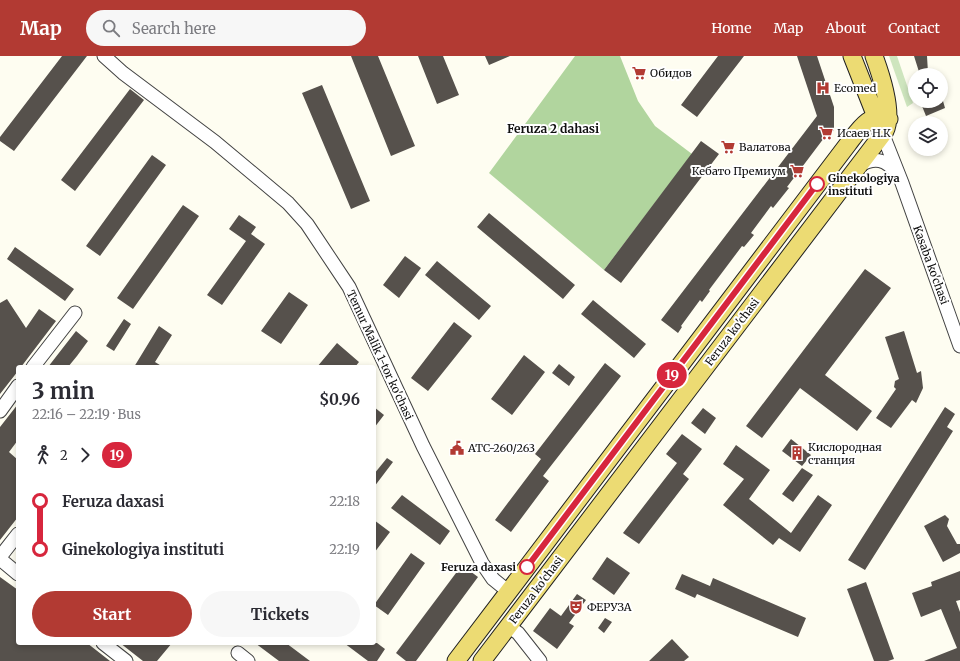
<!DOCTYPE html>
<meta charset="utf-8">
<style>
:root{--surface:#fff;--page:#f7f7f7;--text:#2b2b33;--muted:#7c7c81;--accent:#b23a33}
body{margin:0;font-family:Merriweather,serif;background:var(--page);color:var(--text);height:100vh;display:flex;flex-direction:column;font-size:15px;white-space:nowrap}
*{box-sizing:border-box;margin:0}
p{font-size:13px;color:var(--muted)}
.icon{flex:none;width:22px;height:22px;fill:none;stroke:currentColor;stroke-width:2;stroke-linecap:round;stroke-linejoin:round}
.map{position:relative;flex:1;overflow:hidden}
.side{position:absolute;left:16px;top:309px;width:360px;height:280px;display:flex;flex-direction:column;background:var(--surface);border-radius:4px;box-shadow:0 2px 6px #0003}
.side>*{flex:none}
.badge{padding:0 8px;border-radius:13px;font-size:14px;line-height:26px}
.buttons{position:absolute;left:908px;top:12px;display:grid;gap:8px}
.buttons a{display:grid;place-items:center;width:40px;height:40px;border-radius:50%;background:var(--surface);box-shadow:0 2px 6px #0003;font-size:20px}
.map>.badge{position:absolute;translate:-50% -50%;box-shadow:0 0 0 2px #fff}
.legs{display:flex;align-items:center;gap:6px;height:44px;padding:0 16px;font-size:13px}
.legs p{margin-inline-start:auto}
.summary{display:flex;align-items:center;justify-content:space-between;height:68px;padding:0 16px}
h1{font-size:22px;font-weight:700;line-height:30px}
.action{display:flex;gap:8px;margin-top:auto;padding:8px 16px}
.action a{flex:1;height:46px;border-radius:24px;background:var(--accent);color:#fff;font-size:16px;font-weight:700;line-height:46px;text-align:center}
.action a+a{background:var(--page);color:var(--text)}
ul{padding:0 16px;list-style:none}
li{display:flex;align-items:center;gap:14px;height:48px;font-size:15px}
li i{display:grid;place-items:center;width:6px;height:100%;margin:0 5px;background:currentColor}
li i::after{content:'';width:10px;height:10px;margin:-5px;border:3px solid;border-radius:50%;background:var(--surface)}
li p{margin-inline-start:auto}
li:first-child i{background:linear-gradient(#0000 50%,currentColor 0)}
li:last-child i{background:linear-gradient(currentColor 50%,#0000 0)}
header{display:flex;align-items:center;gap:24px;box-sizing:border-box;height:56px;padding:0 20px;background:var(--accent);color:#fff}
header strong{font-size:19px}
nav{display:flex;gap:22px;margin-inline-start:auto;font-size:14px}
.search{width:280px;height:36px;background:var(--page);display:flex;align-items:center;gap:10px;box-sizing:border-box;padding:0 14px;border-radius:22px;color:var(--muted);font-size:15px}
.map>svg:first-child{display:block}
.green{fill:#cee5be}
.forest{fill:#b1d59e}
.building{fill:#56514c}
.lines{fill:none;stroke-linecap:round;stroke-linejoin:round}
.minor-casing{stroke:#424242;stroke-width:15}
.major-casing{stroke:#202020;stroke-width:19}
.minor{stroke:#fff;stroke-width:13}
.major{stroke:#ecdb73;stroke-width:17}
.line-1-casing{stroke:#fff;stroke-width:9}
.line-1{stroke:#d7263d;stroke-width:6}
.stop-1-dot{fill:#fff;stroke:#d7263d;stroke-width:2}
.labels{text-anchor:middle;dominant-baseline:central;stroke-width:4;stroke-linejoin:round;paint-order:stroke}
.poi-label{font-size:11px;fill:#0f0f0f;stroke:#fff;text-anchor:start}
.stop-label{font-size:11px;font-weight:bold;fill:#0f0f0f;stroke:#fff;text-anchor:start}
.street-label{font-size:11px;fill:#0f0f0f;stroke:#fff}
.neighbourhood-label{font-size:12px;font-weight:bold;fill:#0f0f0f;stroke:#fff}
</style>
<header>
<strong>Map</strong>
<div class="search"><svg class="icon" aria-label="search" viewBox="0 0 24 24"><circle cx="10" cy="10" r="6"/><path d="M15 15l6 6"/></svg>Search here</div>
<nav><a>Home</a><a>Map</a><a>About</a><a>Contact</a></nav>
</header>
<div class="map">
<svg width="960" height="605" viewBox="0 0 960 605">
<rect width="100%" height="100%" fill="#fefdf1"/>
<path class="green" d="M 889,0 L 897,0 L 913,47 L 907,51 Z"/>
<path class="forest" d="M 575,0 L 620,0 L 638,45 L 655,70 L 692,98 L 604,214 L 489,117 Z"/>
<path class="building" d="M 62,0 L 87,0 L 14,95 L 0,85 L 0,81 Z
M 351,0 L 378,0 L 415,90 L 391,100 Z
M 418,0 L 443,0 L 459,39 L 437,48 Z
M 485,0 L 510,0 L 489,9 Z
M 718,0 L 744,0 L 697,61 L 681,49 Z
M 797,0 L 817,0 L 834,51 L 834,74 L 830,80 L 827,78 L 787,131 L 789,132 L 773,152 L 771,150 L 751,177 L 754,179 L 744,191 L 742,190 L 709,234 L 710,235 L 702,246 L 700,244 L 681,270 L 682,271 L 678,277 L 661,264 L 817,60 Z
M 914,0 L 927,0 L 928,17 L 920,19 Z
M 322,29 L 370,145 L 351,153 L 302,37 Z
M 130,33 L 144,44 L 75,135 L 61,124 Z
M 920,45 L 943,45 L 945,52 L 926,60 Z
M 701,85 L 719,98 L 621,227 L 604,214 Z
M 152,99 L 166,109 L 100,200 L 86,190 Z
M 183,149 L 199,160 L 133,253 L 117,242 Z
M 489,157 L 575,229 L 563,243 L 477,171 Z
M 239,159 L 256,171 L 251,178 L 265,188 L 222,249 L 207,239 L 246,185 L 229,173 Z
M 15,191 L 74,233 L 65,245 L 7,203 Z
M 405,200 L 421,212 L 399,242 L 383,229 Z
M 437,205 L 491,250 L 479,264 L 425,219 Z
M 865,213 L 891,232 L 825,319 L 872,355 L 857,375 L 800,332 L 762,382 L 746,370 Z
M 289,236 L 308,249 L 281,288 L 261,275 Z
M 7,243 L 26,272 L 39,253 L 56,265 L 21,311 L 18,311 L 18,315 L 0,338 L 0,247 Z
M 593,244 L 646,288 L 634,302 L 581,258 Z
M 124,263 L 131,268 L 114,295 L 106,290 Z
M 454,266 L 472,280 L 428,335 L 411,322 Z
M 159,270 L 172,279 L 155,306 L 163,311 L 134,311 Z
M 76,275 L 88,285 L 77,300 L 68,311 L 48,311 Z
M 904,275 L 917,317 L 921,315 L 923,332 L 916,347 L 912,344 L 891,372 L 876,362 L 896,333 L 894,331 L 895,325 L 899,323 L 885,281 Z
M 337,287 L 359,306 L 355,311 L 317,311 Z
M 524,299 L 545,316 L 512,359 L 491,343 Z
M 605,307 L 621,320 L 543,420 L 549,425 L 511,476 L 495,464 L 541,403 L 535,398 Z
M 559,308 L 575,321 L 569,330 L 552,317 Z
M 18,348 L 18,384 L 9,396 L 18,404 L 18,461 L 0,484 L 0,371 Z
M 374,351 L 384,359 L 374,372 Z
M 945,351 L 955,358 L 947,371 L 953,375 L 865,514 L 848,504 Z
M 703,352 L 716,362 L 705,378 L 691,367 Z
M 682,378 L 702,393 L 683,418 L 689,423 L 639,488 L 623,477 L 677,407 L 666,398 Z
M 791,383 L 811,399 L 802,410 L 782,395 Z
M 736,389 L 770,414 L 749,443 L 791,477 L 818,439 L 832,449 L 800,496 L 779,482 L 773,489 L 723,449 L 744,423 L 723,408 Z
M 387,402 L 393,406 L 374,431 L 374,418 Z
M 802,412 L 813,419 L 793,446 L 782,438 Z
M 402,439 L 450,475 L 440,489 L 391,452 Z
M 945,459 L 949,463 L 947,470 L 957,488 L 960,488 L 960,497 L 943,506 L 924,470 Z
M 374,464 L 390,476 L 374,497 Z
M 411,497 L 425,507 L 388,559 L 374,549 Z
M 607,501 L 630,517 L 614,539 L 592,523 Z
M 462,509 L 478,521 L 416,605 L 406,605 L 396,597 Z
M 960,515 L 960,544 L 956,545 L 960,556 L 960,605 L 924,605 L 957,592 L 941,553 L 921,561 L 912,537 L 932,530 L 931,526 Z
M 682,518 L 710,530 L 713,522 L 806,562 L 798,581 L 697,538 L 695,542 L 675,533 Z
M 0,521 L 18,534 L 18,587 L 87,587 L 110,605 L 0,605 Z
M 866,526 L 894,603 L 888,605 L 874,605 L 847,533 Z
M 577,538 L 586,544 L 569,567 L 574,570 L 557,593 L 533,575 L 550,552 L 561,560 Z
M 605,562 L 612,566 L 604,577 L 598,572 Z
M 672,583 L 689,601 L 684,605 L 649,605 Z
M 120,587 L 172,587 L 157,605 L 143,605 Z
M 255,587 L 286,587 L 310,605 L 279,605 Z
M 344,587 L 377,587 L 385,593 L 377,605 L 368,605 Z"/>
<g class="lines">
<defs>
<path id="minor" d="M 104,0 L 123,17 L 215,86 L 288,147 L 307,168 L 349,231 L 423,390 L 482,507 L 493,523 L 509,536
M 883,79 L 902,127 L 960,290
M 860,109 C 875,101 886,103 896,117
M 33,311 L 75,257
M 0,355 L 18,330
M 0,501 L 18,478
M 0,503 L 18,518
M 508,570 L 518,577 L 540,605
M 103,587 L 126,605
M 238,597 L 248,605"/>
<path id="major" d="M 852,0 L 880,71
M 456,605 L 848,88 C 858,75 871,54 889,63
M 482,605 L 885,75 C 894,57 881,19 874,0"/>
</defs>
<use href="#minor" class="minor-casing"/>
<use href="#major" class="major-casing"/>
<use href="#minor" class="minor"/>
<use href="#major" class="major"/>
</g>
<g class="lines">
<defs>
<path id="line-1" d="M 527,511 L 817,128"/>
</defs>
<use href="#line-1" class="line-1-casing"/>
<use href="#line-1" class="line-1"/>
</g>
<defs>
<symbol id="supermarket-bare" viewBox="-9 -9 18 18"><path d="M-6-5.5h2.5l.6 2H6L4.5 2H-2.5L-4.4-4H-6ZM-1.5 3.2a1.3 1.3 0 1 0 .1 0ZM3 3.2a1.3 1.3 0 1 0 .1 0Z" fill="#b23a33" stroke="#fff" stroke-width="2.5" paint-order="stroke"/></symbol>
<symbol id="hospital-bare" viewBox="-9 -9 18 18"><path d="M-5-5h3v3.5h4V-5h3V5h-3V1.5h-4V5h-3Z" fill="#b23a33" stroke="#fff" stroke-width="2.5" paint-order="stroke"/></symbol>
<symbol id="civic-bare" viewBox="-9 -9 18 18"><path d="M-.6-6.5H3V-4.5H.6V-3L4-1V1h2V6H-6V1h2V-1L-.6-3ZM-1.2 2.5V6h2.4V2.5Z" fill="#b23a33" stroke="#fff" stroke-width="2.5" paint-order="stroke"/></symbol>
<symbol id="building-bare" viewBox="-9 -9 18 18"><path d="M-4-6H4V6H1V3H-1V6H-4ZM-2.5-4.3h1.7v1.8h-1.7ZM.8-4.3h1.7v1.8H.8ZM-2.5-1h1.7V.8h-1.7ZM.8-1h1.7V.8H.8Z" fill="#b23a33" stroke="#fff" stroke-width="2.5" paint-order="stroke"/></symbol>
<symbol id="theatre-bare" viewBox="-9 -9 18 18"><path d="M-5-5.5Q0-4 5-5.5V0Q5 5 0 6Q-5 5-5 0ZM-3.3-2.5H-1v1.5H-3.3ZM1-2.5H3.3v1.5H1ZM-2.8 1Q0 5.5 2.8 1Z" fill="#b23a33" stroke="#fff" stroke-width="2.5" paint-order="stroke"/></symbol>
</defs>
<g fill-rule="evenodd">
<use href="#supermarket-bare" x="629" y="7" width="20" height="20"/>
<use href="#hospital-bare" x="813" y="22" width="20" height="20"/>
<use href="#supermarket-bare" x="816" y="67" width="20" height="20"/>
<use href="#supermarket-bare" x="718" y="81" width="20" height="20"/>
<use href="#supermarket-bare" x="787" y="105" width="20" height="20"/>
<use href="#civic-bare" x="447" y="382" width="20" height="20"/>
<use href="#building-bare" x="787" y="387" width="20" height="20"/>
<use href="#theatre-bare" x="566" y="541" width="20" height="20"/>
</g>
<g class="stop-1-dot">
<circle cx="817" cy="128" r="7"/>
<circle cx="527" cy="511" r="7"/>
</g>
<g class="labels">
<g class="poi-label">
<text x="650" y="17">Обидов</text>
<text x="834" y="32">Ecomed</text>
<text x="837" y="77">Исаев Н.К</text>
<text x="739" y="91">Валатова</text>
<text x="786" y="115" text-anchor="end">Кебато Премиум</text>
<text x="808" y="391">Кислородная<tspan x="808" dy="13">станция</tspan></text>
<text x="468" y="392">АТС-260/263</text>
<text x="587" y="551">ФЕРУЗА</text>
</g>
<g class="stop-label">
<text x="828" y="122">Ginekologiya<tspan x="828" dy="13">instituti</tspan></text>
<text x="516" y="511" text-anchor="end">Feruza daxasi</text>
</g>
<g class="street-label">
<text transform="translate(931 209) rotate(70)">Kasaba ko'chasi</text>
<text transform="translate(732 276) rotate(-53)">Feruza ko'chasi</text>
<text transform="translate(380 299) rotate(65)">Temur Malik 1-tor ko'chasi</text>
<text transform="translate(536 534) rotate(-53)">Feruza ko'chasi</text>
</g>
<g class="neighbourhood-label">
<text x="553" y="72">Feruza 2 dahasi</text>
</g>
</g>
</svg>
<div class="buttons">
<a><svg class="icon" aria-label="locate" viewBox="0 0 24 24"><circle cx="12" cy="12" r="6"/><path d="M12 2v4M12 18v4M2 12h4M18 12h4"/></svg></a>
<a><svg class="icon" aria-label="layers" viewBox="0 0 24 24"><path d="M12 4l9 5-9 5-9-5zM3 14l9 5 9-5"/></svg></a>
</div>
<b class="badge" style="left:672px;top:319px;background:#d7263d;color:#fff">19</b>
<section class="side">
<div class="summary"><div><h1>3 min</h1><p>22:16 – 22:19 · Bus</p></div><b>$0.96</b></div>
<div class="legs"><svg class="icon" aria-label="walk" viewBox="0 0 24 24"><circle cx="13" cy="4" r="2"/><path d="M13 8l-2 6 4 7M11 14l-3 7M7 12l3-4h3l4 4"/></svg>2<svg class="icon" aria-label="forward" viewBox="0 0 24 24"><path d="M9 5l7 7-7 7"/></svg><b class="badge" style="background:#d7263d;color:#fff">19</b></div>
<ul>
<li><i style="color:#d7263d"></i><b>Feruza daxasi</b><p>22:18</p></li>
<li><i style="color:#d7263d"></i><b>Ginekologiya instituti</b><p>22:19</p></li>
</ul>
<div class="action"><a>Start</a><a>Tickets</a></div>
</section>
</div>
